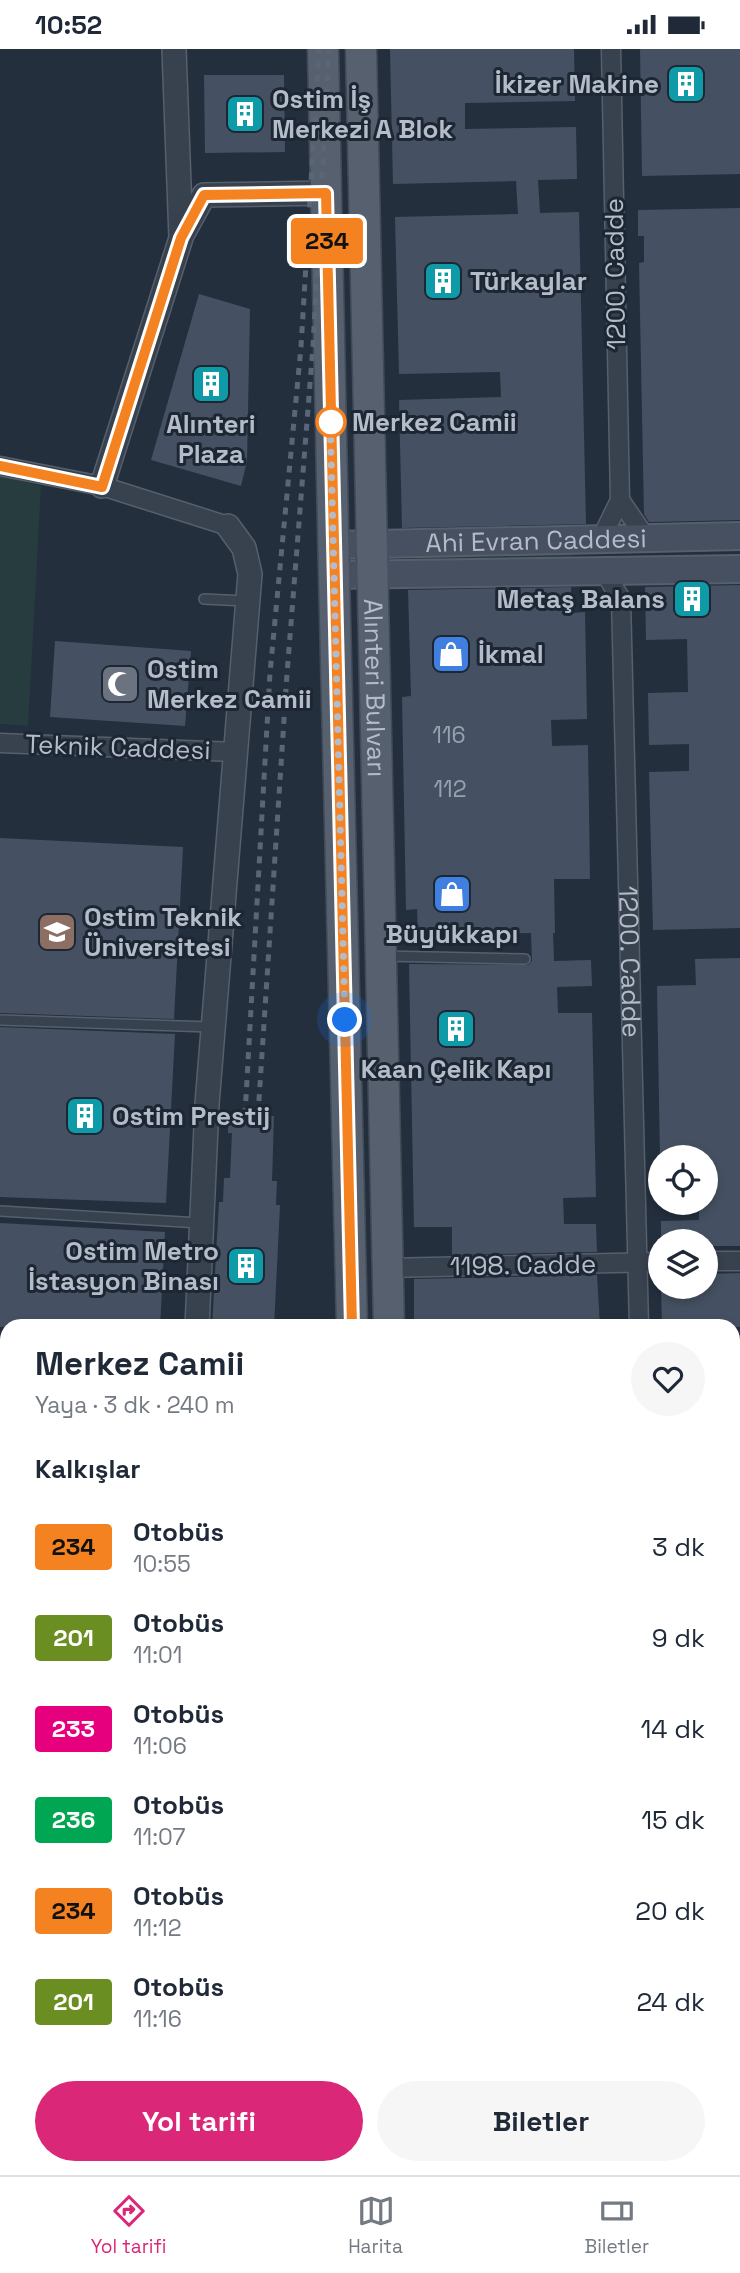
<!DOCTYPE html>
<html lang="tr">
<meta charset="utf-8">
<style>
:root{--surface:#fff;--page:#f6f6f7;--text:#1f2937;--muted:#747a83;--line:#e0e1e3;--accent:#db2777}
body{margin:0;font-family:"Space Grotesk",sans-serif;background:var(--page);color:var(--text);height:100vh;display:flex;flex-direction:column;font-size:26px;white-space:nowrap}
*{box-sizing:border-box;margin:0}
p{font-size:23px;color:var(--muted)}
.icon{flex:none;width:38px;height:38px;fill:none;stroke:currentColor;stroke-width:2;stroke-linecap:round;stroke-linejoin:round}
.map{position:relative;flex:1;overflow:hidden}
.panel{position:absolute;left:0px;top:1270px;width:740px;height:856px;display:flex;flex-direction:column;background:var(--surface);border-radius:21px 21px 0 0;box-shadow:0 4px 10px #0003}
.panel>*{flex:none}
.badge{padding:0 14px;border-radius:5px;font-size:24px;line-height:46px}
.controls{position:absolute;left:648px;top:1096px;display:grid;gap:14px}
.controls a{display:grid;place-items:center;width:70px;height:70px;border-radius:50%;background:var(--surface);box-shadow:0 4px 10px #0003;font-size:35px}
.you{position:absolute;width:35px;height:35px;margin:-18px;border:5px solid #fff;border-radius:50%;background:#1a73e8;box-shadow:0 0 0 10px #1a73e833}
.map>.badge{position:absolute;translate:-50% -50%;box-shadow:0 0 0 4px #fff}
h2{padding:0 35px;font-size:26px;line-height:63px}
.round{display:grid;place-items:center;flex:none;width:74px;height:74px;border-radius:37px;background:var(--page)}
.summary{display:flex;align-items:center;justify-content:space-between;height:119px;padding:0 35px}
h1{font-size:33px;font-weight:600;line-height:52px}
.action{display:flex;gap:14px;margin-top:auto;padding:14px 35px}
.action a{flex:1;height:80px;border-radius:42px;background:var(--accent);color:#fff;font-size:28px;font-weight:600;line-height:80px;text-align:center}
.action a+a{background:var(--page);color:var(--text)}
ul{padding:0;list-style:none}
li{display:flex;align-items:center;gap:21px;height:91px;padding:0 35px}
li div{flex:1}
li b{display:block;font-size:26px}
li em{font-style:normal}
li .badge{min-width:77px;font-weight:700;text-align:center}
.status{display:flex;justify-content:space-between;align-items:center;height:49px;padding:0 35px;background:var(--surface);direction:ltr}
.status svg{height:19px;fill:currentColor}
.tab-bar{display:flex;justify-content:space-around;align-items:center;height:98px;border-top:2px solid var(--line);background:var(--surface);font-size:19px;color:var(--muted)}
.tab-bar a{display:grid;justify-items:center;gap:4px}
.tab-bar .current{color:var(--accent)}
.map>svg:first-child{display:block}
.green{fill:#263c3f}
.building{fill:#455162}
.lines{fill:none;stroke-linecap:round;stroke-linejoin:round}
.service-casing{stroke:#565f6c;stroke-width:12}
.minor-casing{stroke:#565f6c;stroke-width:21}
.tertiary-casing{stroke:#565f6c;stroke-width:26}
.secondary-casing{stroke:#565f6c;stroke-width:30}
.primary-casing{stroke:#414a57;stroke-width:33}
.service{stroke:#38414e;stroke-width:9}
.minor{stroke:#38414e;stroke-width:18}
.tertiary{stroke:#38414e;stroke-width:23}
.secondary{stroke:#465061;stroke-width:26}
.primary{stroke:#56606e;stroke-width:30}
.rail{stroke:#5a6575;stroke-width:5;stroke-dasharray:7 7;stroke-linecap:butt}
.line-casing{stroke:#fff;stroke-width:16}
.line{stroke:#f58220;stroke-width:10}
.walk{stroke:#b4bcc9;stroke-width:7;stroke-dasharray:0 12.6}
.stop-dot{fill:#fff;stroke:#f58220;stroke-width:3.5}
.labels{text-anchor:middle;dominant-baseline:central;stroke-width:6;stroke-linejoin:round;paint-order:stroke}
.number-label{font-size:23px;fill:#98a1af}
.poi-label{font-size:26px;font-weight:bold;fill:#b4bcc9;stroke:#1d2633;text-anchor:start}
.street-label{font-size:26px;fill:#b4bcc9;stroke:#1d2633}
.stop-label{font-size:26px;font-weight:bold;fill:#b4bcc9;stroke:#1d2633;text-anchor:start}
</style>
<div class="status"><b>10:52</b><svg viewBox="0 0 49 12"><path d="M0 12V9h3v3zM5 12V6h3v6zM10 12V3h3v9zM15 12V0h3v12zM26 1h20v11H26zM47 4h2v5h-2z"/></svg></div>
<div class="map">
<svg width="740" height="2126" viewBox="0 0 740 2126">
<rect width="100%" height="100%" fill="#242f3e"/>
<path class="green" d="M 0,427 L 41,437 L 28,677 L 0,675 Z
M 416,506 L 572,506 L 572,515 L 416,515 Z"/>
<path class="building" d="M 390,0 L 574,0 L 575,52 L 465,54 L 465,80 L 576,78 L 577,130 L 538,131 L 540,164 L 579,163 L 586,475 L 402,479 L 399,351 L 501,348 L 500,323 L 399,325 L 395,168 L 518,165 L 516,132 L 393,135 Z
M 640,0 L 740,0 L 740,125 L 642,127 Z
M 204,26 L 284,26 L 285,103 L 205,104 Z
M 740,159 L 740,471 L 649,473 L 644,465 L 639,214 L 644,213 L 644,187 L 638,187 L 638,161 Z
M 199,245 L 250,260 L 247,412 L 241,437 L 151,411 Z
M 740,536 L 740,879 L 653,881 L 649,723 L 689,722 L 689,695 L 649,696 L 648,644 L 688,643 L 687,590 L 646,591 L 645,538 Z
M 571,538 L 572,564 L 585,563 L 587,670 L 551,671 L 552,697 L 588,696 L 590,830 L 554,830 L 555,884 L 553,884 L 554,912 L 591,911 L 592,937 L 557,938 L 558,964 L 592,964 L 596,1148 L 563,1149 L 564,1175 L 596,1175 L 597,1203 L 452,1206 L 452,1178 L 414,1178 L 409,915 L 528,916 L 532,912 L 531,884 L 418,887 L 417,860 L 406,861 L 402,648 L 411,647 L 408,541 Z
M 55,592 L 191,602 L 185,677 L 50,668 Z
M 0,789 L 183,798 L 174,970 L 0,964 Z
M 740,909 L 740,1197 L 705,1197 L 705,1192 L 661,1192 L 661,1172 L 699,1171 L 699,1153 L 705,1153 L 705,1108 L 660,1108 L 657,937 L 696,936 L 695,910 Z
M 0,978 L 175,985 L 166,1154 L 0,1148 Z
M 228,1065 L 274,1067 L 272,1132 L 277,1132 L 276,1156 L 280,1156 L 274,1278 L 212,1278 L 219,1153 L 223,1153 L 224,1129 L 230,1129 L 232,1084 L 228,1084 Z
M 0,1174 L 165,1183 L 160,1278 L 0,1278 Z
M 740,1224 L 740,1278 L 662,1278 L 661,1237 L 705,1237 L 705,1225 Z
M 597,1226 L 600,1278 L 414,1278 L 414,1230 Z"/>
<g class="lines">
<defs>
<path id="service" d="M 204,550 L 246,552
M 384,907 L 525,910
M 0,971 L 211,978
M 0,1162 L 200,1174
M 0,1401 L 7,1404
M 0,1689 L 7,1693
M 733,1762 L 740,1766
M 0,1782 L 7,1771
M 0,2115 L 18,2126
M 50,2126 L 54,2119"/>
<g id="minor">
<path d="M 0,417 L 102,437 L 228,477"/>
<path d="M 620,451 L 646,489"/>
<path d="M 601,490 L 620,451 L 611,0"/>
<path id="s1" d="M 603,521 L 621,550 L 639,1278"/>
<path d="M 0,694 L 236,703"/>
<path d="M 705,1212 L 740,1212"/>
<path d="M 386,1219 L 660,1213"/>
<path d="M 733,1454 L 740,1454"/>
<path d="M 733,1932 L 740,1912"/>
<path d="M 486,2119 L 486,2126"/>
<path d="M 732,2119 L 733,2126"/>
</g>
<path id="tertiary" d="M 182,186 L 204,146 L 326,144
M 102,437 L 181,189 L 174,0
M 197,1278 L 207,1055 L 250,525 L 244,499 L 228,477"/>
<g id="secondary">
<path id="s2" d="M 333,496 L 740,487"/>
<path d="M 334,526 L 740,520"/>
<path d="M 733,1822 L 740,1825"/>
<path d="M 733,1876 L 740,1879"/>
<path d="M 199,2119 L 199,2126"/>
<path d="M 242,2119 L 242,2126"/>
</g>
<g id="primary">
<path d="M 323,0 L 334,526 L 352,1278"/>
<path id="s3" d="M 361,0 L 389,1278"/>
<path d="M 0,1460 L 7,1463"/>
<path d="M 0,1533 L 7,1537"/>
</g>
</defs>
<use href="#service" class="service-casing"/>
<use href="#minor" class="minor-casing"/>
<use href="#tertiary" class="tertiary-casing"/>
<use href="#secondary" class="secondary-casing"/>
<use href="#primary" class="primary-casing"/>
<use href="#service" class="service"/>
<use href="#minor" class="minor"/>
<use href="#tertiary" class="tertiary"/>
<use href="#secondary" class="secondary"/>
<use href="#primary" class="primary"/>
<path class="rail" d="M 245,1066 L 270,624 L 301,298 L 319,0
M 258,1066 L 287,625 L 313,297 L 329,1"/>
</g>
<g class="lines">
<defs>
<path id="line" d="M 0,417 L 102,438 L 181,189 L 204,146 L 326,144 L 352,1278"/>
</defs>
<use href="#line" class="line-casing"/>
<use href="#line" class="line"/>
<path class="walk" d="M 331,373 L 330,363 L 345,971"/>
</g>
<defs>
<symbol id="building-square" viewBox="-11 -11 22 22"><rect x="-9" y="-9" width="18" height="18" rx="4" fill="#0f9aa8" stroke="#1d2633"/><path d="M-4-6H4V6H1V3H-1V6H-4ZM-2.5-4.3h1.7v1.8h-1.7ZM.8-4.3h1.7v1.8H.8ZM-2.5-1h1.7V.8h-1.7ZM.8-1h1.7V.8H.8Z" fill="#fff"/></symbol>
<symbol id="shop-square" viewBox="-11 -11 22 22"><rect x="-9" y="-9" width="18" height="18" rx="4" fill="#3f7fe0" stroke="#1d2633"/><path d="M-5-2.5h2.3a2.7 3.5 0 0 1 5.4 0H5L5.5 6h-11ZM-1.5-2.5h3a1.5 2.3 0 0 0-3 0Z" fill="#fff"/></symbol>
<symbol id="mosque-square" viewBox="-11 -11 22 22"><rect x="-9" y="-9" width="18" height="18" rx="4" fill="#6b7280" stroke="#1d2633"/><path d="M3.5-4.9A6 6 0 1 0 3.5 4.9A5 5 0 1 1 3.5-4.9Z" fill="#fff"/></symbol>
<symbol id="school-square" viewBox="-11 -11 22 22"><rect x="-9" y="-9" width="18" height="18" rx="4" fill="#8d6e63" stroke="#1d2633"/><path d="M0-5L7-2L0 1L-7-2ZM-4 1L0 2.5L4 1V4Q0 6-4 4Z" fill="#fff"/></symbol>
</defs>
<g fill-rule="evenodd">
<use href="#building-square" x="664" y="13" width="44" height="44"/>
<use href="#building-square" x="223" y="43" width="44" height="44"/>
<use href="#building-square" x="421" y="210" width="44" height="44"/>
<use href="#building-square" x="189" y="313" width="44" height="44"/>
<use href="#building-square" x="670" y="528" width="44" height="44"/>
<use href="#shop-square" x="429" y="583" width="44" height="44"/>
<use href="#mosque-square" x="98" y="613" width="44" height="44"/>
<use href="#shop-square" x="430" y="823" width="44" height="44"/>
<use href="#school-square" x="35" y="861" width="44" height="44"/>
<use href="#building-square" x="434" y="958" width="44" height="44"/>
<use href="#building-square" x="63" y="1045" width="44" height="44"/>
<use href="#building-square" x="224" y="1195" width="44" height="44"/>
</g>
<circle class="stop-dot" cx="331" cy="373" r="14"/>
<g class="labels">
<g class="number-label">
<text x="449" y="686">116</text>
<text x="450" y="740">112</text>
</g>
<g class="poi-label">
<text x="659" y="35" text-anchor="end">İkizer Makine</text>
<text x="272" y="50">Ostim İş<tspan x="272" dy="30">Merkezi A Blok</tspan></text>
<text x="470" y="232">Türkaylar</text>
<text x="211" y="375" text-anchor="middle">Alınteri<tspan x="211" dy="30">Plaza</tspan></text>
<text x="665" y="550" text-anchor="end">Metaş Balans</text>
<text x="478" y="605">İkmal</text>
<text x="147" y="620">Ostim<tspan x="147" dy="30">Merkez Camii</tspan></text>
<text x="84" y="868">Ostim Teknik<tspan x="84" dy="30">Üniversitesi</tspan></text>
<text x="452" y="885" text-anchor="middle">Büyükkapı</text>
<text x="456" y="1020" text-anchor="middle">Kaan Çelik Kapı</text>
<text x="112" y="1067">Ostim Prestij</text>
<text x="219" y="1202" text-anchor="end">Ostim Metro<tspan x="219" dy="30">İstasyon Binası</tspan></text>
</g>
<g class="street-label">
<text transform="translate(615 225) rotate(-91)">1200. Cadde</text>
<text stroke="none"><textPath href="#s2" startOffset="203">Ahi Evran Caddesi</textPath></text>
<text stroke="none"><textPath href="#s3" startOffset="639">Alınteri Bulvarı</textPath></text>
<text transform="translate(118 698) rotate(2)">Teknik Caddesi</text>
<text stroke="none"><textPath href="#s1" startOffset="397">1200. Cadde</textPath></text>
<text transform="translate(523 1216) rotate(-1)">1198. Cadde</text>
</g>
<g class="stop-label">
<text x="352" y="373">Merkez Camii</text>
</g>
</g>
</svg>
<div class="controls">
<a><svg class="icon" aria-label="locate" viewBox="0 0 24 24"><circle cx="12" cy="12" r="6"/><path d="M12 2v4M12 18v4M2 12h4M18 12h4"/></svg></a>
<a><svg class="icon" aria-label="layers" viewBox="0 0 24 24"><path d="M12 4l9 5-9 5-9-5zM3 14l9 5 9-5"/></svg></a>
</div>
<div class="you" style="left:345px;top:971px"></div>
<b class="badge" style="left:327px;top:192px;background:#f58220;color:#111">234</b>
<section class="panel">
<div class="summary"><div><h1>Merkez Camii</h1><p>Yaya · 3 dk · 240 m</p></div><a class="round"><svg class="icon" aria-label="heart" viewBox="0 0 24 24"><path d="M12 20l-8-8c-3-5 5-10 8-4 3-6 11-1 8 4z"/></svg></a></div>
<h2>Kalkışlar</h2>
<ul>
<li><span class="badge" style="background:#f58220;color:#111">234</span><div><b>Otobüs</b><p>10:55</p></div><em>3 dk</em></li>
<li><span class="badge" style="background:#6b8e23;color:#fff">201</span><div><b>Otobüs</b><p>11:01</p></div><em>9 dk</em></li>
<li><span class="badge" style="background:#e6007e;color:#fff">233</span><div><b>Otobüs</b><p>11:06</p></div><em>14 dk</em></li>
<li><span class="badge" style="background:#00a651;color:#fff">236</span><div><b>Otobüs</b><p>11:07</p></div><em>15 dk</em></li>
<li><span class="badge" style="background:#f58220;color:#111">234</span><div><b>Otobüs</b><p>11:12</p></div><em>20 dk</em></li>
<li><span class="badge" style="background:#6b8e23;color:#fff">201</span><div><b>Otobüs</b><p>11:16</p></div><em>24 dk</em></li>
</ul>
<div class="action"><a>Yol tarifi</a><a>Biletler</a></div>
</section>
</div>
<nav class="tab-bar">
<a class="current"><svg class="icon" aria-label="directions" viewBox="0 0 24 24"><path d="M12 3l9 9-9 9-9-9zM9 14v-3h6M13 9l2 2-2 2"/></svg>Yol tarifi</a>
<a><svg class="icon" aria-label="map" viewBox="0 0 24 24"><path d="M3 6l6-2 6 2 6-2v14l-6 2-6-2-6 2zM9 4v14M15 6v14"/></svg>Harita</a>
<a><svg class="icon" aria-label="tickets" viewBox="0 0 24 24"><path d="M3 7h18v10H3zM15 7v10"/></svg>Biletler</a>
</nav>
